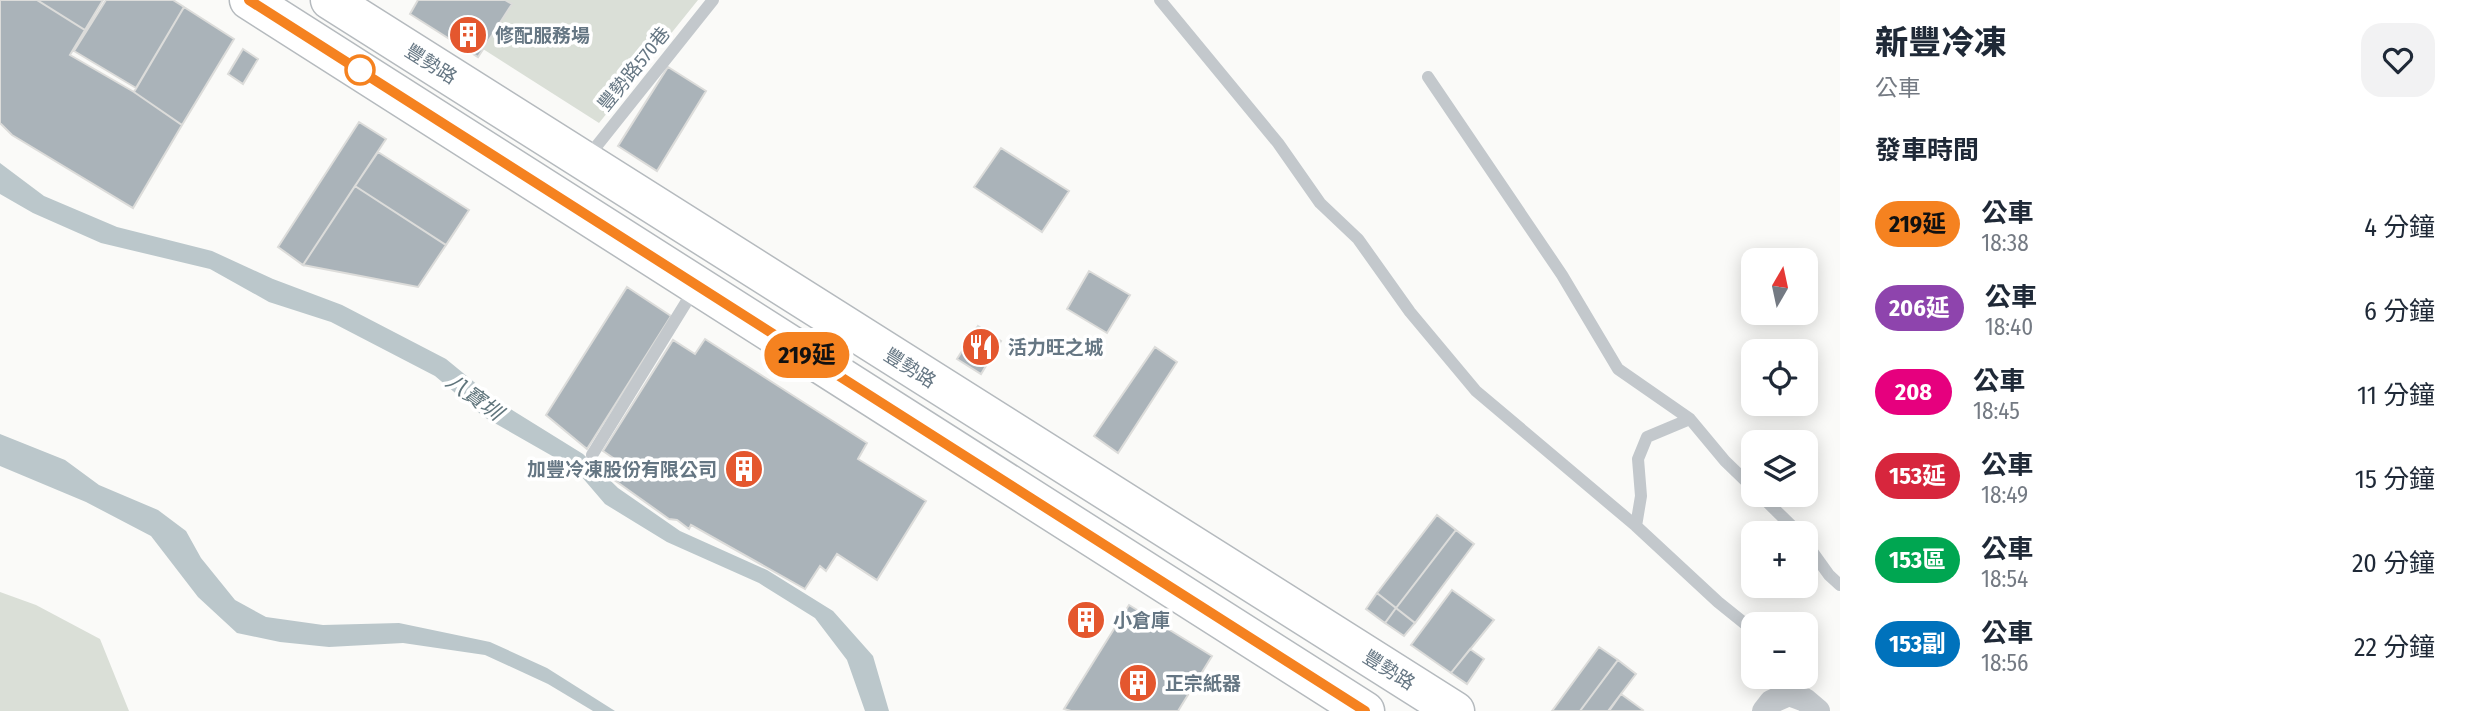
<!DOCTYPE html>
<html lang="zh-TW">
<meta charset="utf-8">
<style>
:root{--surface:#fff;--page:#f2f2f3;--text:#1f2937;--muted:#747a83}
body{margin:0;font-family:"Fira Sans Condensed","Noto Sans TC",sans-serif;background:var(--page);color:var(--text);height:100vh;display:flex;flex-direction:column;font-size:26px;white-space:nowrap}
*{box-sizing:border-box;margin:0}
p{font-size:23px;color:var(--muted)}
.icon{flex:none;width:38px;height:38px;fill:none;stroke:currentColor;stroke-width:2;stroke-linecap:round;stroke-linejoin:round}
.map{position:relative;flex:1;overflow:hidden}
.side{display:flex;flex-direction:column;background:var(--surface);width:630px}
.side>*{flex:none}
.badge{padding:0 14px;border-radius:23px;font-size:24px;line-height:46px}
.needle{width:46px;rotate:9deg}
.controls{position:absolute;left:1741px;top:248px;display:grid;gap:14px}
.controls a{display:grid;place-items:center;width:77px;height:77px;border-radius:14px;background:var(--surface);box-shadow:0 4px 18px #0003;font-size:35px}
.map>.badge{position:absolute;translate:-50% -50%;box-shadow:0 0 0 4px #fff}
h2{padding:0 35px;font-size:26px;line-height:63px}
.round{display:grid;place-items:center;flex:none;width:74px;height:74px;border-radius:21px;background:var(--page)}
.head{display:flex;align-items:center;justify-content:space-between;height:119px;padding:0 35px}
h1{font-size:33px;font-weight:800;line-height:52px}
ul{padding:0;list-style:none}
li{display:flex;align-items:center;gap:21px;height:84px;padding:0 35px}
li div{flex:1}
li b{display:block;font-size:26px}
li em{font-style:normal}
li .badge{min-width:77px;font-weight:700;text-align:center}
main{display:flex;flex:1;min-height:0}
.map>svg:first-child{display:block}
.green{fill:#dadfd7}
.water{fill:#bbc7cb}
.building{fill:#aab3b9;stroke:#dcdcda;stroke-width:2}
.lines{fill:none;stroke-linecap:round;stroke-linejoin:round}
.primary-casing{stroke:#b5babe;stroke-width:41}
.service{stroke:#c3c8cc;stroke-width:12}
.minor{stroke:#c3c8cc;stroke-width:24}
.primary{stroke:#fff;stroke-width:38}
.line-casing{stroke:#fff;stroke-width:16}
.line{stroke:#f58220;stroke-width:10}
.stop-dot{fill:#fff;stroke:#f58220;stroke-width:3.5}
.labels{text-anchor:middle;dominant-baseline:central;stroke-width:7;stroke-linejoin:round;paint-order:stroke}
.poi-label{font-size:19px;font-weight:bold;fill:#657683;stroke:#fff;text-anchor:start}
.street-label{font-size:19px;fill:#657683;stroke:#fff}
.water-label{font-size:21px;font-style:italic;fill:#60757c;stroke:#fff}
</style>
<main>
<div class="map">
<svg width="1840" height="711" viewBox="0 0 1840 711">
<rect width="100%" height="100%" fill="#fafaf8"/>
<path class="green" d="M 505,0 L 698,0 L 599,123 L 483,49 L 511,5 Z
M 0,592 L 36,605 L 100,639 L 129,711 L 0,711 Z"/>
<path class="water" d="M 0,163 L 44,196 L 117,227 L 212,251 L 273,279 L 342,305 L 446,359 L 496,400 L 583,454 L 618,488 L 680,531 L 767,570 L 833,611 L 873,656 L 889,711 L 865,711 L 847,660 L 815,618 L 759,583 L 667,542 L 605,504 L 575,469 L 484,417 L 435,376 L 331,322 L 269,302 L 210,269 L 101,243 L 33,213 L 0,194 Z
M 0,434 L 65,460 L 99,485 L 158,510 L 186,531 L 201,558 L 235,600 L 266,617 L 323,625 L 399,623 L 490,642 L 547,668 L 615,711 L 593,711 L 548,684 L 485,655 L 403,643 L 329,647 L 280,642 L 237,633 L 198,597 L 151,536 L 86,502 L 0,466 Z"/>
<path class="building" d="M 0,0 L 37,0 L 85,30 L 70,55 L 134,92 L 182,125 L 133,208 L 12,135 L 0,123 Z
M 37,0 L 103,0 L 85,30 Z
M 106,0 L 173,0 L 184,7 L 136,88 L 74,51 Z
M 418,0 L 505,0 L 512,4 L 478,57 L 410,14 Z
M 184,7 L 234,39 L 182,125 L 134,92 Z
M 243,49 L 258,59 L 243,84 L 228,74 Z
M 668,67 L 706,91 L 657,171 L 618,146 Z
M 359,122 L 386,139 L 303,265 L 278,247 Z
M 1001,148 L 1069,191 L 1042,232 L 974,187 Z
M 378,152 L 469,210 L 446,245 L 355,186 Z
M 355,186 L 446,245 L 418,287 L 303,265 Z
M 1089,271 L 1130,295 L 1107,333 L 1067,309 Z
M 627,287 L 671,316 L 587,449 L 546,415 Z
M 978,326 L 1001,341 L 981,374 L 957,359 Z
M 705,339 L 867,443 L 858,459 L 926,501 L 877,580 L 837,554 L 826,571 L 820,566 L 805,589 L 691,525 L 689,529 L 677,520 L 669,519 L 610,477 L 619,462 L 603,451 L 673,340 L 695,354 Z
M 1155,347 L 1177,362 L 1118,453 L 1094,436 Z
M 1437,515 L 1456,530 L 1396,608 L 1377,593 Z
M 1456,530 L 1474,544 L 1415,623 L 1396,608 Z
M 1452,590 L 1494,620 L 1451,673 L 1411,645 Z
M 1377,593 L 1396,608 L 1385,623 L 1366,609 Z
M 1129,605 L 1212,656 L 1178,711 L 1071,711 L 1064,709 Z
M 1077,606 L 1103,623 L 1095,634 L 1070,618 Z
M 1396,608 L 1415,623 L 1404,636 L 1385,623 Z
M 1599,647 L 1618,660 L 1580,711 L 1552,711 Z
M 1470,649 L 1484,659 L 1467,684 L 1451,673 Z
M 1618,660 L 1636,674 L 1608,711 L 1580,711 Z
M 1621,694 L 1643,710 L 1642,711 L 1609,711 Z"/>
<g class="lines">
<defs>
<path id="primary" d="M 249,0 L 1365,711
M 330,0 L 1455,711"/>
</defs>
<use href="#primary" class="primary-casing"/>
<path class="service" d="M 1160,0 L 1278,143 L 1320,203 L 1358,239 L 1410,312 L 1476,391 L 1636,526
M 1428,77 L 1562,275 L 1618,369 L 1690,419 L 1725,461 L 1754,489
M 587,158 L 713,0
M 1690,419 L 1647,437 L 1638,459 L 1641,496 L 1636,526 L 1718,602 L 1754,631
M 592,455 L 695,288
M 1760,495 L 1800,534
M 1806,543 L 1829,575 L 1840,585
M 1789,694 L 1796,677"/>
<path class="minor" d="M 1764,711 L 1771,702 L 1789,694 L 1805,700 L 1818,711"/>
<use href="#primary" class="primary"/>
</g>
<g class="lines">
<defs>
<path id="line" d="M 249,0 L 1365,711"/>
</defs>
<use href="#line" class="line-casing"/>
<use href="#line" class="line"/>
</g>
<defs>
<symbol id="building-disc" viewBox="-11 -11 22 22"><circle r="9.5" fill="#e4572e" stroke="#fff"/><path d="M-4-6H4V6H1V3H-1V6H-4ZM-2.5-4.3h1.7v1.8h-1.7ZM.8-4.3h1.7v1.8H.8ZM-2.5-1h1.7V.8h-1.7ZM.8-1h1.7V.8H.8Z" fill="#fff"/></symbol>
<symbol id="restaurant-disc" viewBox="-11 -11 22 22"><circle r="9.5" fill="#e4572e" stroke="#fff"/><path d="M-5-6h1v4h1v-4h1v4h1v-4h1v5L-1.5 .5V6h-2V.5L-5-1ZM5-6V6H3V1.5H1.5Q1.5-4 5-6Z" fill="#fff"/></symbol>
</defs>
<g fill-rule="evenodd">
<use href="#building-disc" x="446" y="13" width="44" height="44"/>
<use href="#restaurant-disc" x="959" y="325" width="44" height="44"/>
<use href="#building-disc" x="722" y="447" width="44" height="44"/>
<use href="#building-disc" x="1064" y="598" width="44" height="44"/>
<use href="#building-disc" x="1116" y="661" width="44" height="44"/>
</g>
<circle class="stop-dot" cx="360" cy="70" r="14"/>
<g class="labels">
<g class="poi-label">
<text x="495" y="35">修配服務場</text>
<text x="1008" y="347">活力旺之城</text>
<text x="717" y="469" text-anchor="end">加豐冷凍股份有限公司</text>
<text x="1113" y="620">小倉庫</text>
<text x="1165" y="683">正宗紙器</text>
</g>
<g class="street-label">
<text transform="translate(431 64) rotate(32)">豐勢路</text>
<text transform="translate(634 69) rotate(-51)">豐勢路570巷</text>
<text transform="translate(910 368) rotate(32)">豐勢路</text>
<text transform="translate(1389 670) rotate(32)">豐勢路</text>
</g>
<g class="water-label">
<text transform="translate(474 397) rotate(36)">八寶圳</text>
</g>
</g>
</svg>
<div class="controls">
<a><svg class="needle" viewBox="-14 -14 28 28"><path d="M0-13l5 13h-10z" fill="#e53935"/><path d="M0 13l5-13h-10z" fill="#747a83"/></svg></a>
<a><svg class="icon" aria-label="locate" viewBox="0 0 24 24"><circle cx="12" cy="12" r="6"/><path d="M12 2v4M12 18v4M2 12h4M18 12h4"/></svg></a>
<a><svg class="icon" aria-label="layers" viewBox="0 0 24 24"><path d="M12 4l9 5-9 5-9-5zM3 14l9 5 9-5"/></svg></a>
<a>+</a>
<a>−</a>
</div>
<b class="badge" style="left:807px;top:355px;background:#f58220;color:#111">219延</b>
</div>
<section class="side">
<div class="head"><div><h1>新豐冷凍</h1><p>公車</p></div><a class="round"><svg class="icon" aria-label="heart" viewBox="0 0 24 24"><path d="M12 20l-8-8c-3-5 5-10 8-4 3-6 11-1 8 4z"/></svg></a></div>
<h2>發車時間</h2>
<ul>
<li><span class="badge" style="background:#f58220;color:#111">219延</span><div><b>公車</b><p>18:38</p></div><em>4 分鐘</em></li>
<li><span class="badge" style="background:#8e44ad;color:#fff">206延</span><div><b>公車</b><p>18:40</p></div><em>6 分鐘</em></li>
<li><span class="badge" style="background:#e6007e;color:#fff">208</span><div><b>公車</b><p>18:45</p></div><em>11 分鐘</em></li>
<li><span class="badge" style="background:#d7263d;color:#fff">153延</span><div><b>公車</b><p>18:49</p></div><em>15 分鐘</em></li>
<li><span class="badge" style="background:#00a651;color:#fff">153區</span><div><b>公車</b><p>18:54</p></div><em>20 分鐘</em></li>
<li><span class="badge" style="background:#0072bc;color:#fff">153副</span><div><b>公車</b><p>18:56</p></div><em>22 分鐘</em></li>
</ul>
</section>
</main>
